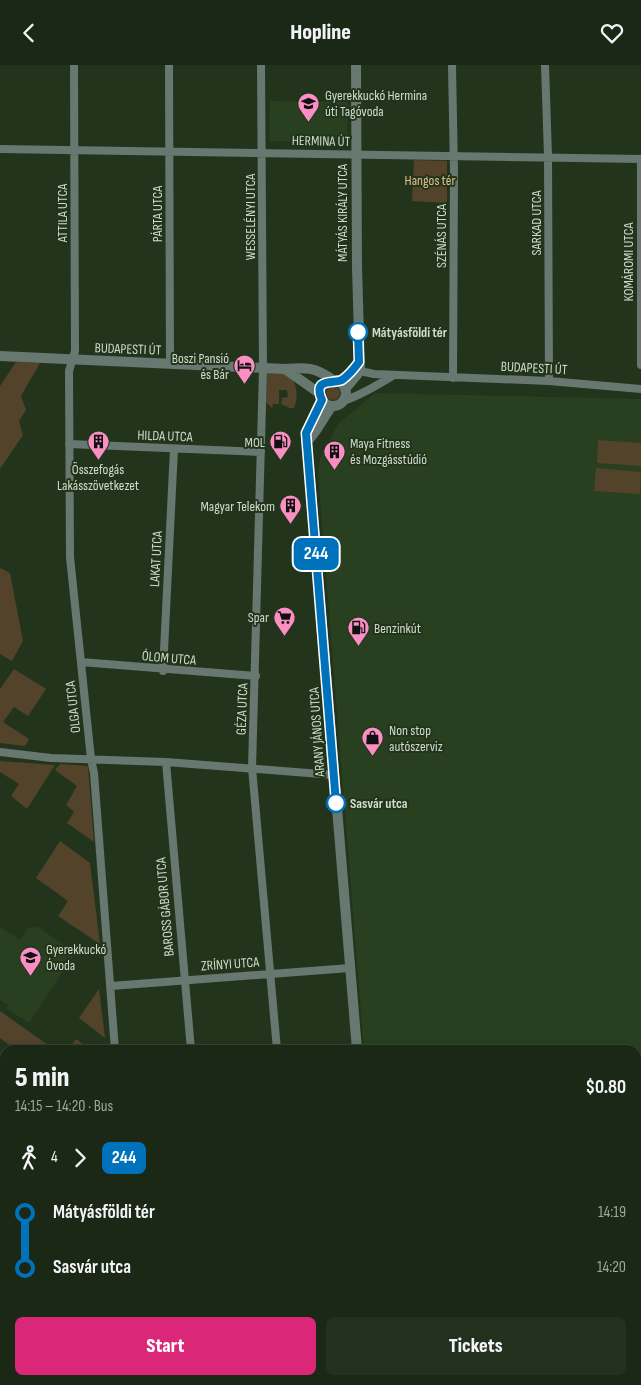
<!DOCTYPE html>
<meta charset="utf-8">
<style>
:root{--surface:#1a2815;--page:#23301e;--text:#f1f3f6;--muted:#9fa6a0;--line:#384434;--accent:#db2777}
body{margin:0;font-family:"Sofia Sans Condensed",sans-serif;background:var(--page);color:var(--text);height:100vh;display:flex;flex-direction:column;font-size:19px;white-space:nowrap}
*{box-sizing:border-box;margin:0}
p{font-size:16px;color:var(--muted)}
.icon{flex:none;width:28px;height:28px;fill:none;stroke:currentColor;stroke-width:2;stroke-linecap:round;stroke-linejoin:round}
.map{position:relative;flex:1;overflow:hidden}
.details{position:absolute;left:0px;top:980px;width:641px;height:340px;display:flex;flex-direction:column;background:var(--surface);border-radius:15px 15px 0 0;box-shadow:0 2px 8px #0003,0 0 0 1px var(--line)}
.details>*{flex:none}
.badge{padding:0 10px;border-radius:8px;font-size:18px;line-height:32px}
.map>.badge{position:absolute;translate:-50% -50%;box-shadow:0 0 0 2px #fff}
.legs{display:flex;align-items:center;gap:8px;height:55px;padding:0 15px;font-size:16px}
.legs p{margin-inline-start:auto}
.head{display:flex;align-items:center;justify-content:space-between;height:85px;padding:0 15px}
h1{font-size:28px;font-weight:800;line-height:38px}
.button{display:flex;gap:10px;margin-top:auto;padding:10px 15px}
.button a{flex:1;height:58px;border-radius:8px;background:var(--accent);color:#fff;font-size:20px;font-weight:800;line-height:58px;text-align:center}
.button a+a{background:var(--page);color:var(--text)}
ul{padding:0 15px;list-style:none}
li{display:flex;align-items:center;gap:18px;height:55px;font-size:19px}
li i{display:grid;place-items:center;width:8px;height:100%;margin:0 6px;background:currentColor}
li i::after{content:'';width:12px;height:12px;margin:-6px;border:4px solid;border-radius:50%;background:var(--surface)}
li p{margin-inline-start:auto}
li:first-child i{background:linear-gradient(#0000 50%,currentColor 0)}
li:last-child i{background:linear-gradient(currentColor 50%,#0000 0)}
header{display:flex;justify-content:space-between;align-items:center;height:65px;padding:0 15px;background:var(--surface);font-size:22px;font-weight:800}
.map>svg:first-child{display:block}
.built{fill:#283f20}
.green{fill:#52432a}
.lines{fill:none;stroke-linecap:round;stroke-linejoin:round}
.minor{stroke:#677870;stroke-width:8}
.tertiary{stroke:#677870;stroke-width:10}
.line-1-casing{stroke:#fff;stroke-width:11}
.line-1{stroke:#0072bc;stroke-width:8}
.stop-1-dot{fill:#fff;stroke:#0072bc;stroke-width:2.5}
.labels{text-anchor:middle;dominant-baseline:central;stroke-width:4;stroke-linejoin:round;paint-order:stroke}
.poi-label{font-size:14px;fill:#d0dccc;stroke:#22351c;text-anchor:start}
.street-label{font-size:14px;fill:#d0dccc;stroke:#22351c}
.park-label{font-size:14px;fill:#e3c089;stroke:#22351c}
.stop-label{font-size:14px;font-weight:bold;fill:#d0dccc;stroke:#22351c;text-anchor:start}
</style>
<header><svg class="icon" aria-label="back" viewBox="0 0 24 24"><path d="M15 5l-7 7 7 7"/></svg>Hopline<svg class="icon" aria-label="heart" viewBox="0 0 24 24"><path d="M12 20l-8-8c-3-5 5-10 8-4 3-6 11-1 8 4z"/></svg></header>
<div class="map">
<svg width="641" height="1320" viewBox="0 0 641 1320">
<rect width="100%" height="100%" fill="#22351c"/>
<path class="built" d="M 270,36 L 348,37 L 347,77 L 269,76 Z
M 375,328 L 641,334 L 641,1143 L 636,1143 L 636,985 L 364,985 L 318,409 L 320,393 L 338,359 Z
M 0,862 L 20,875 L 28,863 L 38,862 L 75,888 L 29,958 L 6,943 L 8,940 L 0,935 Z"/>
<path class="green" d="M 414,95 L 447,96 L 447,138 L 412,136 Z
M 16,297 L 40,298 L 21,331 L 26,345 L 19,356 L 23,370 L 0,404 L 0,321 Z
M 286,307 C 297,316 299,330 294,343 L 290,343 L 281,339 L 282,333 L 288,332 L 287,325 L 279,325 L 279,339 L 273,339 L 272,343 L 266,337 L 267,308 Z
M326 328a7 7 0 1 1 14 0a7 7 0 1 1-14 0Z
M 598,375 L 641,378 L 641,401 L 597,398 Z
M 596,403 L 641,407 L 640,429 L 594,426 Z
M 0,503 L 10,508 L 23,576 L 12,596 L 0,589 Z
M 14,604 L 46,624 L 28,651 L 14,642 L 3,657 L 29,674 L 25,681 L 0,678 L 0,624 Z
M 0,696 L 55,700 L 27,744 L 11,731 L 19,719 L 0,707 Z
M 60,699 L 88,701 L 94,777 L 67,758 L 74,747 L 66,740 L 77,721 L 55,705 Z
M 60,776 L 90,798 L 100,879 L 58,851 L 68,836 L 36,813 Z
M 99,924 L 105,973 L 79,953 Z
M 0,946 L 55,985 L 16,985 L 0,973 Z
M 76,974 L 91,985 L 68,985 Z
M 493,1315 L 567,1315 L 567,1320 L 494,1320 Z"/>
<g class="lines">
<path class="minor" d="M 74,0 L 75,286 L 69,306 L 70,492 L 91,694 L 94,708 L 115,985
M 169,0 L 170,299
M 261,0 L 263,305 L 252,703 L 277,985
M 452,0 L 454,107 L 453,313
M 545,0 L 548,91 L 549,316
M 0,84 L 641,94
M 641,94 L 641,300
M 360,306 L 374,309 L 549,316 L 641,324
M 343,336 C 362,330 377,320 394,310
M 69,379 L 261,387
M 81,597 L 256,611
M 163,606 L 174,384
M 0,687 L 51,693 L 166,697 L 334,710
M 166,697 L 191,985
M 111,921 L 350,903
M 636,1151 L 641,1151
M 0,1191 L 5,1191
M 98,1315 L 98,1320
M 303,1315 L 304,1320
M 382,1315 L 382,1320
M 455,1315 L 455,1320
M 621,1315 L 621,1320"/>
<path class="tertiary" d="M 0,291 L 285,304 C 306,302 315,302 333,315
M 285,304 L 319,328
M320 328a13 13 0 1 1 26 0a13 13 0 1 1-26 0Z
M 339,317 L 348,310 L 358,298
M 345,324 L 360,306 L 357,202 L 356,0
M 321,335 L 306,368 L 357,985
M 307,376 C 317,368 323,352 332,341
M 0,1094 L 5,1094
M 221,1315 L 222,1320"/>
</g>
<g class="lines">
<defs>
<path id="line-1" d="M 336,738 L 306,368 L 322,335 C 312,312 334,319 342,315 C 349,310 354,304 359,297 L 358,267"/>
</defs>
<use href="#line-1" class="line-1-casing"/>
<use href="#line-1" class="line-1"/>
</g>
<defs>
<symbol id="school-pin" viewBox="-11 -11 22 30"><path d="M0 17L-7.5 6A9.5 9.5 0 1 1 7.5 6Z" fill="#fb8fc4" stroke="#22351c"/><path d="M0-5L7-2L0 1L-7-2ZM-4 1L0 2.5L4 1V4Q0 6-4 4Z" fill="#111"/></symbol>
<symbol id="hotel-pin" viewBox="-11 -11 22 30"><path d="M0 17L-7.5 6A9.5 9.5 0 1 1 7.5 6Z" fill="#fb8fc4" stroke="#22351c"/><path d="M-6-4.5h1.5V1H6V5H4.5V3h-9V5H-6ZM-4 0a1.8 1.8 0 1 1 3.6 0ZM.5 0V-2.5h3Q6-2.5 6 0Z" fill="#111"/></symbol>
<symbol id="building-pin" viewBox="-11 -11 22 30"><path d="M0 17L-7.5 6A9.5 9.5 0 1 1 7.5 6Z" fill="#fb8fc4" stroke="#22351c"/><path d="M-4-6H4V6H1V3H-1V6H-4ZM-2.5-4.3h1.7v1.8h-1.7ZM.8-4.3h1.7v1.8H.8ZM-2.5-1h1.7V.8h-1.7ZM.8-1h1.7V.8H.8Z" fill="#111"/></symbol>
<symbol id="fuel-pin" viewBox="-11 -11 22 30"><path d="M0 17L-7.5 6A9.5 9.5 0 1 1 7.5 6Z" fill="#fb8fc4" stroke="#22351c"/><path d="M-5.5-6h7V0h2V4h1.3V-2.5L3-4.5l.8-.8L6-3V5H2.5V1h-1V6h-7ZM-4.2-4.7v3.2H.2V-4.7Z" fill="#111"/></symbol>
<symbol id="supermarket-pin" viewBox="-11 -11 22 30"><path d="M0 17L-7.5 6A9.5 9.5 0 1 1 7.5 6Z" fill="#fb8fc4" stroke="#22351c"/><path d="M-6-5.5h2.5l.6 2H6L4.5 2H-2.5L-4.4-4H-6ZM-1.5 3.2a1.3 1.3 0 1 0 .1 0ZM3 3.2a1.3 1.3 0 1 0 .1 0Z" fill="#111"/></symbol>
<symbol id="shop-pin" viewBox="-11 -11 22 30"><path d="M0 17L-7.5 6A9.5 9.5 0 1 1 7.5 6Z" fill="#fb8fc4" stroke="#22351c"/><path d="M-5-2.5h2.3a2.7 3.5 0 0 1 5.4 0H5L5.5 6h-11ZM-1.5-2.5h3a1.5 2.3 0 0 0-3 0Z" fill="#111"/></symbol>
</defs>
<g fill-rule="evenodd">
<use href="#school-pin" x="296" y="26" width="25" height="34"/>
<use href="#hotel-pin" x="232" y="288" width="25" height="34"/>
<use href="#building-pin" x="86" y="364" width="25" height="34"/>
<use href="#fuel-pin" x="268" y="364" width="25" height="34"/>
<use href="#building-pin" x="322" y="374" width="25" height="34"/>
<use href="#building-pin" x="278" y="428" width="25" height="34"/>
<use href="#supermarket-pin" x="272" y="540" width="25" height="34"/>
<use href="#fuel-pin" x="346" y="550" width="25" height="34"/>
<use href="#shop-pin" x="360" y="660" width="25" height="34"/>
<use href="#school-pin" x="18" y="880" width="25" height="34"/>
</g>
<g class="stop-1-dot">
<circle cx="358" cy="267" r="9"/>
<circle cx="336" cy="738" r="9"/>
</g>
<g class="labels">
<g class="poi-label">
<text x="325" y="30">Gyerekkuckó Hermina<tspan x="325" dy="16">úti Tagóvoda</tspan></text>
<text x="229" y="293" text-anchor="end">Boszi Pansió<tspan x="229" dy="16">és Bár</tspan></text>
<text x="265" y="377" text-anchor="end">MOL</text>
<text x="350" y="378">Maya Fitness<tspan x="350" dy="16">és Mozgásstúdió</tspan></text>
<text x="98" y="404" text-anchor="middle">Összefogás<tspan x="98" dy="16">Lakásszövetkezet</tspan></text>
<text x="275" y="441" text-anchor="end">Magyar Telekom</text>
<text x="269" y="552" text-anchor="end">Spar</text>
<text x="374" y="563">Benzinkút</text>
<text x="389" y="665">Non stop<tspan x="389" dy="16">autószerviz</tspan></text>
<text x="46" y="884">Gyerekkuckó<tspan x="46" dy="16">Óvoda</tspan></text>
</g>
<g class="street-label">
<text transform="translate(321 76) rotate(1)">HERMINA ÚT</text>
<text transform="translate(62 148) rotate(-90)">ATTILA UTCA</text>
<text transform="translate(342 148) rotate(-90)">MÁTYÁS KIRÁLY UTCA</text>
<text transform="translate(157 149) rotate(-90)">PÁRTA UTCA</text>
<text transform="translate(250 152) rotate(-90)">WESSELÉNYI UTCA</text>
<text transform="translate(536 158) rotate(-90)">SARKAD UTCA</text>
<text transform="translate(441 171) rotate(-90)">SZÉNÁS UTCA</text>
<text transform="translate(628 197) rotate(-90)">KOMÁROMI UTCA</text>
<text transform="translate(128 284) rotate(2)">BUDAPESTI ÚT</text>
<text transform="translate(534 303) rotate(3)">BUDAPESTI ÚT</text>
<text transform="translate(165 371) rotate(2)">HILDA UTCA</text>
<text transform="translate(156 494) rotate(-87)">LAKAT UTCA</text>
<text transform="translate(169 593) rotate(5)">ÓLOM UTCA</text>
<text transform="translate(73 642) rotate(-96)">OLGA UTCA</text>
<text transform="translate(242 644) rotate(-88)">GÉZA UTCA</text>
<text transform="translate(317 667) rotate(-94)">ARANY JÁNOS UTCA</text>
<text transform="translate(165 842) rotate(-95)">BAROSS GÁBOR UTCA</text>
<text transform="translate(230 899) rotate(-4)">ZRÍNYI UTCA</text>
</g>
<g class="park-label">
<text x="430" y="115">Hangos tér</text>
</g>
<g class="stop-label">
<text x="372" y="267">Mátyásföldi tér</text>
<text x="350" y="738">Sasvár utca</text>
</g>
</g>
</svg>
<b class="badge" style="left:316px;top:489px;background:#0072bc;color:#fff">244</b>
<section class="details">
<div class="head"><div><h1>5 min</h1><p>14:15 – 14:20 · Bus</p></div><b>$0.80</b></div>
<div class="legs"><svg class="icon" aria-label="walk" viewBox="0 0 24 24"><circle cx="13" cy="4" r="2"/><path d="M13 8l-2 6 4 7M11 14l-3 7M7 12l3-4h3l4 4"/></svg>4<svg class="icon" aria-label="forward" viewBox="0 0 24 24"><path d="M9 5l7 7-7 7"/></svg><b class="badge" style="background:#0072bc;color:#fff">244</b></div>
<ul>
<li><i style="color:#0072bc"></i><b>Mátyásföldi tér</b><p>14:19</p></li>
<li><i style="color:#0072bc"></i><b>Sasvár utca</b><p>14:20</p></li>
</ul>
<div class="button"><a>Start</a><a>Tickets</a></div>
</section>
</div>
